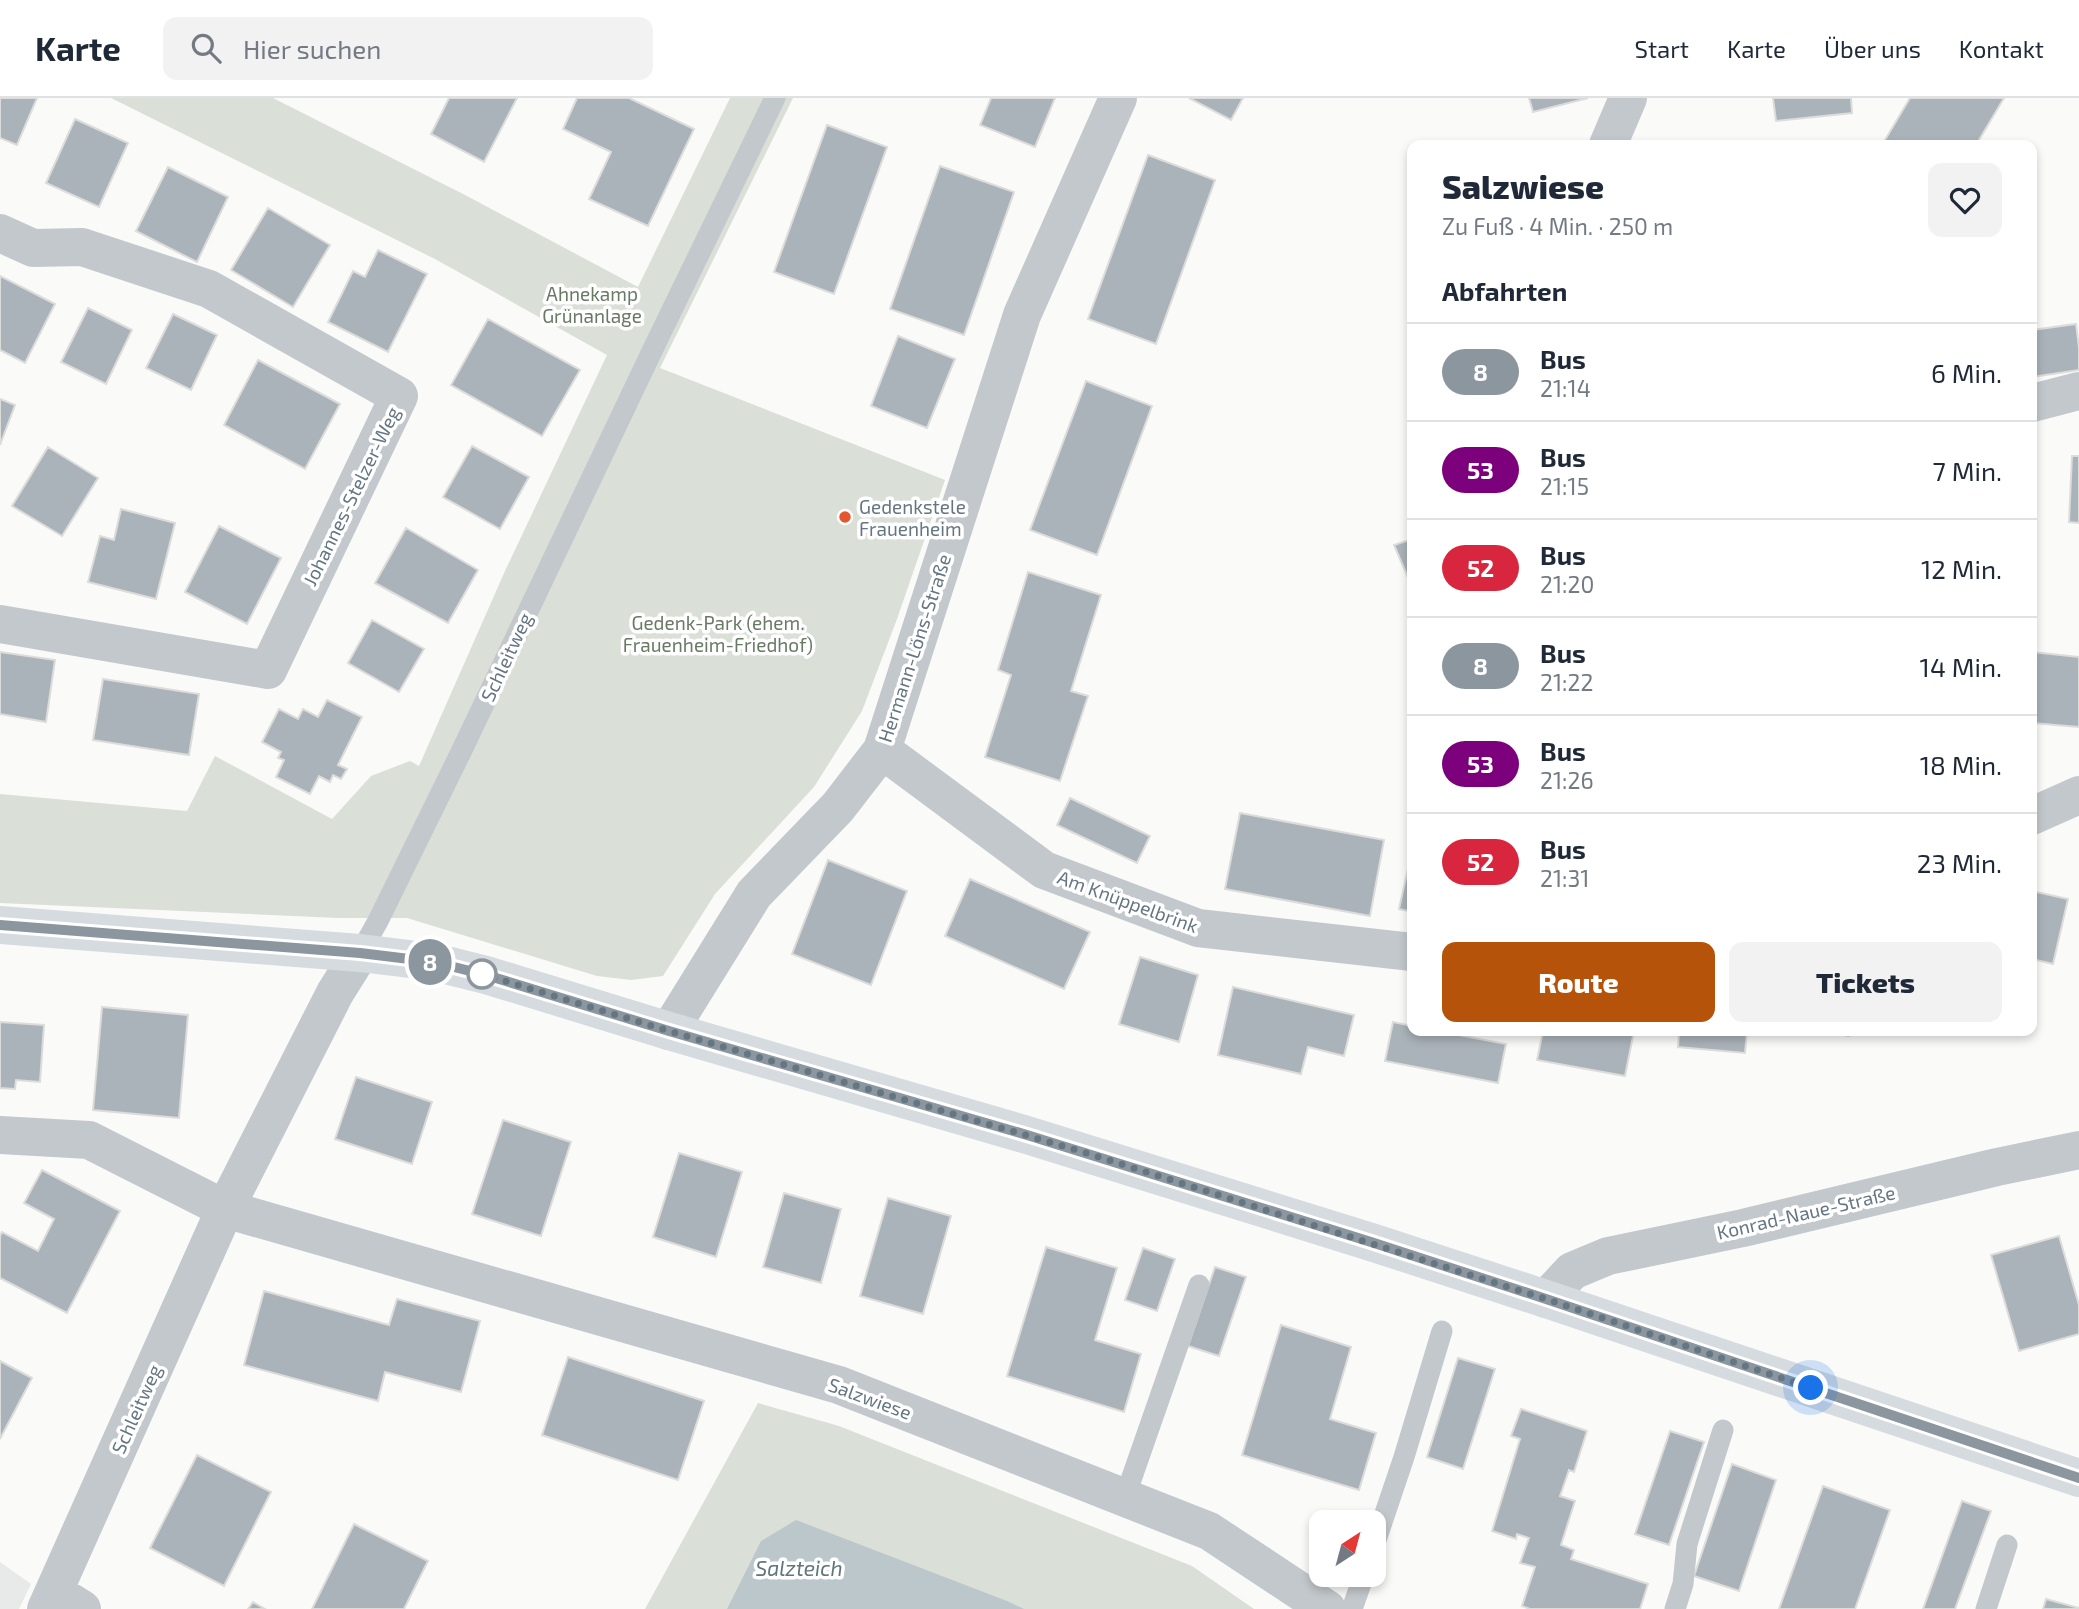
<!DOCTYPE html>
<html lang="de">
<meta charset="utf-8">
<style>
:root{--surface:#fff;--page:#f2f2f3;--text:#1f2937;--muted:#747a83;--line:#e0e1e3;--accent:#b45309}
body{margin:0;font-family:"Exo 2",sans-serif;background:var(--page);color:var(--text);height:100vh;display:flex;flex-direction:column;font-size:26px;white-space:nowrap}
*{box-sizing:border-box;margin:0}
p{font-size:23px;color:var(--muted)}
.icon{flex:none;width:38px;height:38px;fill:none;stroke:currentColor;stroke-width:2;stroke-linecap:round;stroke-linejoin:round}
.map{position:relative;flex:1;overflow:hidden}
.side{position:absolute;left:1407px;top:42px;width:630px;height:896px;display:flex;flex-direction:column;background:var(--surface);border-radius:14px;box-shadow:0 4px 10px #0003}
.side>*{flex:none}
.badge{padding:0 14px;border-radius:23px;font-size:24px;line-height:46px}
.needle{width:46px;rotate:36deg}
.controls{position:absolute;left:1309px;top:1412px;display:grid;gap:14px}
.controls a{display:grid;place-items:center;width:77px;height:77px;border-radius:14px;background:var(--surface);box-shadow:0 4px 10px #0003;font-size:35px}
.you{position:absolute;width:35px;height:35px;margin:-18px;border:5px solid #fff;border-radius:50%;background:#1a73e8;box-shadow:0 0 0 10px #1a73e833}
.map>.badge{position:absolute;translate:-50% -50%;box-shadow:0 0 0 4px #fff}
h2{padding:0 35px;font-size:26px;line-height:63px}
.round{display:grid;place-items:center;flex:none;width:74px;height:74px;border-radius:14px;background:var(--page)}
.head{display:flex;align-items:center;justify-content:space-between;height:119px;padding:0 35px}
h1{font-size:33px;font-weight:800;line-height:52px}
.button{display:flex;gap:14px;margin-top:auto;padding:14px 35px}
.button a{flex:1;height:80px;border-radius:14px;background:var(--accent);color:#fff;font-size:28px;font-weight:800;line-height:80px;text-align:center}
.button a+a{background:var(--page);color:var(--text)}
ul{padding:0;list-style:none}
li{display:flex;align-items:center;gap:21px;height:98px;padding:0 35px;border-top:2px solid var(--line)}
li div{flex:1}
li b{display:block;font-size:26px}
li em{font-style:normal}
li .badge{min-width:77px;font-weight:700;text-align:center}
header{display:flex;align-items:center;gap:42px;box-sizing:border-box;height:98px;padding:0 35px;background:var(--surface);border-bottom:2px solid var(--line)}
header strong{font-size:33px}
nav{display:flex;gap:38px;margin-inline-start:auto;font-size:24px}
.search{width:490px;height:63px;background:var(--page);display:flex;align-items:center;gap:18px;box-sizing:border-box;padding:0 24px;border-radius:14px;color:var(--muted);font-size:26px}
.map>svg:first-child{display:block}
.built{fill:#e8e9e9}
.green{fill:#dadfd7}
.water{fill:#bbc7cb}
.building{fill:#aab3b9;stroke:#dcdcda;stroke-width:2}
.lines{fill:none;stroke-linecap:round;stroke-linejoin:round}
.service{stroke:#c3c8cc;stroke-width:21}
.minor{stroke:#c3c8cc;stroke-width:38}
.secondary{stroke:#d6dbdf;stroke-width:38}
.line-casing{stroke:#fff;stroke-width:16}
.line{stroke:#8c969f;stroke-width:10}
.walk{stroke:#657683;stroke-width:7;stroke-dasharray:0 12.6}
.poi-dot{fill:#e4572e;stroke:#fff;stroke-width:2.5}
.stop-dot{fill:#fff;stroke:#8c969f;stroke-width:3.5}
.labels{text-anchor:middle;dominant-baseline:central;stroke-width:7;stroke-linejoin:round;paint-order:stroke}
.park-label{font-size:19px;fill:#687a64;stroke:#fff}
.street-label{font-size:19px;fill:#657683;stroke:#fff}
.poi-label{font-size:19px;fill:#657683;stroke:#fff;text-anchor:start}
.water-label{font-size:21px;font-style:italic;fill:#60757c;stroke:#fff}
</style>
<header>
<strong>Karte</strong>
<div class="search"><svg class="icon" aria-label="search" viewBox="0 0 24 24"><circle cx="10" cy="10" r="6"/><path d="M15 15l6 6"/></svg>Hier suchen</div>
<nav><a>Start</a><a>Karte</a><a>Über uns</a><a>Kontakt</a></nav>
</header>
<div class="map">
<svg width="2079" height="1511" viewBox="0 0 2079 1511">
<rect width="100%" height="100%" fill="#fafaf8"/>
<path class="built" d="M 0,1464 L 31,1486 L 19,1511 L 0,1511 Z"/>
<path class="green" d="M 111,0 L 273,0 L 467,98 L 638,189 L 730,0 L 793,0 L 660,270 L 945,382 L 897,521 L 862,613 L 814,689 L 715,796 L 663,878 L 631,882 L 597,878 L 407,820 L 338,820 L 0,805 L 0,696 L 187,713 L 215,658 L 332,721 L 371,678 L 410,663 L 419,668 L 505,473 L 607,257 L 435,161 Z
M 758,1305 L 839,1328 L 1192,1468 L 1254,1511 L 645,1511 Z"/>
<path class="water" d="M 796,1422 L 1007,1503 L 1024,1511 L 727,1511 L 761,1443 Z"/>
<path class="building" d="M 0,0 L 37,0 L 17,47 L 0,40 Z
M 449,0 L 517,0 L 484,64 L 431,36 Z
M 577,0 L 629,0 L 694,31 L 648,128 L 589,101 L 611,54 L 563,31 Z
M 991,0 L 1055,0 L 1035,49 L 980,27 Z
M 1189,0 L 1243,0 L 1231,22 Z
M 1529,0 L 1588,0 L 1533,14 Z
M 1773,0 L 1851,0 L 1852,15 L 1776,23 Z
M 1910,0 L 2004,0 L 1976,47 L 1882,47 Z
M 75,21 L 128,45 L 99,109 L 46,85 Z
M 827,27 L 887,49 L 834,196 L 774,174 Z
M 1148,57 L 1215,82 L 1156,246 L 1088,221 Z
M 940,68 L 1014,94 L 964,237 L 890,211 Z
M 168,69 L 228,99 L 197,164 L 136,133 Z
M 268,110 L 330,147 L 293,209 L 231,172 Z
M 378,152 L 427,176 L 388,254 L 328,224 L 353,173 L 365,179 Z
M 0,178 L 55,206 L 25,265 L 0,252 Z
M 88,210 L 132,232 L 106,286 L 61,264 Z
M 173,216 L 217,237 L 191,292 L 146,270 Z
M 488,221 L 580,272 L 542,338 L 451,287 Z
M 2076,226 L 2079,250 L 2079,272 L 2032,279 L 2032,232 Z
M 898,238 L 955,261 L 927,330 L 871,308 Z
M 258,262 L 340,306 L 305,371 L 224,327 Z
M 1086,283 L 1152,308 L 1097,457 L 1030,432 Z
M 0,301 L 15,307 L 0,347 Z
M 472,348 L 529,379 L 500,431 L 443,399 Z
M 48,349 L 98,380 L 62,438 L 12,408 Z
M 2072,358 L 2079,358 L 2079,425 L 2069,424 Z
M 121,411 L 175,425 L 156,501 L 88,484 L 100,438 L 114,442 Z
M 219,428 L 281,460 L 247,526 L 185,494 Z
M 406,430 L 478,472 L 448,525 L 375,485 Z
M 1412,441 L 1412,489 L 1394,447 Z
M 1028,474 L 1101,497 L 1071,593 L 1088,598 L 1060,683 L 985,659 L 1011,577 L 998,572 Z
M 372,522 L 424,551 L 399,594 L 348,565 Z
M 0,554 L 55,562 L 46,624 L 0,616 Z
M 2032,554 L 2079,559 L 2079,629 L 2032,625 Z
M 103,581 L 199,596 L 189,657 L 93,642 Z
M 327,602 L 362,619 L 338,667 L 347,671 L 341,681 L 333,677 L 330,684 L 319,678 L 310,696 L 276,679 L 284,662 L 278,660 L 281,654 L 262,644 L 279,611 L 298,621 L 303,611 L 318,619 Z
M 1070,700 L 1150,738 L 1137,765 L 1057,727 Z
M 1240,715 L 1384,742 L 1370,818 L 1225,791 Z
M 1412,753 L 1412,814 L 1399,811 Z
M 828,762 L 907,793 L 871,887 L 792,856 Z
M 970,781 L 1090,834 L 1064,891 L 945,838 Z
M 2032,793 L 2068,801 L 2053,866 L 2032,861 Z
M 1140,859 L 1198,877 L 1179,944 L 1119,926 Z
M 1233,889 L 1354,917 L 1344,958 L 1308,949 L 1301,976 L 1218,957 Z
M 102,909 L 188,917 L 179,1020 L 93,1012 Z
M 0,924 L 44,927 L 40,984 L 16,982 L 15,991 L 0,990 Z
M 1393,924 L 1412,928 L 1412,933 L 1438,933 L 1506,946 L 1498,985 L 1385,963 Z
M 1543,933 L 1634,933 L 1625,978 L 1537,962 Z
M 1679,933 L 1747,933 L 1745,955 L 1678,949 Z
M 1824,933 L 1850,933 L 1849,938 Z
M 356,979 L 432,1004 L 412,1066 L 335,1041 Z
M 503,1022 L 571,1044 L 541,1138 L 472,1116 Z
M 679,1055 L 742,1074 L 716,1159 L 653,1139 Z
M 42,1072 L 120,1113 L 67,1215 L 0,1180 L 0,1138 L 2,1134 L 38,1153 L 54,1121 L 24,1105 Z
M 784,1095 L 841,1111 L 821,1185 L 763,1169 Z
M 888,1100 L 951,1118 L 923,1216 L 860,1198 Z
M 2059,1138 L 2079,1207 L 2079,1236 L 2019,1253 L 1991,1157 Z
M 1046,1149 L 1117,1170 L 1095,1242 L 1141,1256 L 1124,1314 L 1007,1278 Z
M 1143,1150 L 1175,1161 L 1157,1213 L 1125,1202 Z
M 1215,1169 L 1246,1179 L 1219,1258 L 1188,1248 Z
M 264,1193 L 389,1227 L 397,1201 L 480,1223 L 461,1294 L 385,1274 L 378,1303 L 244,1267 Z
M 1281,1227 L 1351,1249 L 1330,1321 L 1376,1335 L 1359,1392 L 1242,1357 Z
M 568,1259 L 704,1303 L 678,1382 L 542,1337 Z
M 1458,1260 L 1495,1271 L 1463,1371 L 1427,1359 Z
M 0,1263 L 32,1280 L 0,1341 Z
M 1521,1311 L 1587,1333 L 1574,1374 L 1569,1372 L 1560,1398 L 1575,1403 L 1561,1447 L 1574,1452 L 1571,1461 L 1648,1486 L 1640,1511 L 1530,1511 L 1522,1508 L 1535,1469 L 1520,1465 L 1529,1440 L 1517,1436 L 1516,1441 L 1492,1433 L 1520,1341 L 1511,1338 Z
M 1670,1333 L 1704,1344 L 1669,1447 L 1635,1436 Z
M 197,1357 L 271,1394 L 224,1488 L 150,1450 Z
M 1732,1366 L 1776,1382 L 1739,1493 L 1694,1478 Z
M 1823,1388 L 1890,1412 L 1855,1511 L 1779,1511 Z
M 1962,1403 L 1991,1413 L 1955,1511 L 1923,1511 Z
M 354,1426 L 428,1463 L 404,1511 L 312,1511 Z
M 2046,1501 L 2079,1510 L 2079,1511 L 2043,1511 Z
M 253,1504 L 265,1511 L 248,1511 Z"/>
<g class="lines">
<path class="service" d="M 360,855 L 378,823 L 462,652 L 653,251 L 775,0
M 1125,1399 L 1199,1187
M 1374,1448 L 1404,1359 L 1442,1233
M 1352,1511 L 1364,1477
M 1675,1511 L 1683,1486 L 1687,1446 L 1723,1332
M 1986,1511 L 2007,1447"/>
<path class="minor" d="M 1608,47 L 1628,0
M 0,135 L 33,150 L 82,149 L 209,191 L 399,298 L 268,572 L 0,526
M 2032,305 L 2079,293
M 882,652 L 1044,772 L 1198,830 L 1412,854
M 2032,718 L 2079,697
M 669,933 L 754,796 L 838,709 L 882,652 L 1022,217 L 1118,0
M 0,1037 L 89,1042 L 225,1111 L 839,1287 L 1209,1433 L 1327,1511
M 1546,1201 L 1572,1173 L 1608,1158 L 1743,1130 L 1997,1069 L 2079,1052
M 55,1494 L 82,1511
M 46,1511 L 225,1111 L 335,895 L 360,855"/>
<path class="secondary" d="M 0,827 L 360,855 L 434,864 L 486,877 L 669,933 L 1027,1037 L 1371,1144 L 1546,1201 L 2079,1380"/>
</g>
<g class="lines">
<defs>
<path id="line" d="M 0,827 L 360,855 L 434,864 L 486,877 L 669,933 L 1027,1037 L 1371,1144 L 1546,1201 L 2079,1380"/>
</defs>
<use href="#line" class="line-casing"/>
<use href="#line" class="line"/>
<path class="walk" d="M 482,876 L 669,933 L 1080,1053 L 1546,1201 L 1811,1290"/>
</g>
<circle class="poi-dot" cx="845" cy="419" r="7"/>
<circle class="stop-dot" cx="482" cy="876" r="14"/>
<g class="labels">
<g class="park-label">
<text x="592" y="195">Ahnekamp<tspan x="592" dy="22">Grünanlage</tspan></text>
<text x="718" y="524">Gedenk-Park (ehem.<tspan x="718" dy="22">Frauenheim-Friedhof)</tspan></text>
</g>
<g class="street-label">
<text transform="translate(351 398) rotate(-64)">Johannes-Stelzer-Weg</text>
<text transform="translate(914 550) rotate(-72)">Hermann-Löns-Straße</text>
<text transform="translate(506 559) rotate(-65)">Schleitweg</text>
<text transform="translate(1128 803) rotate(20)">Am Knüppelbrink</text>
<text transform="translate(1806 1114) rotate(-13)">Konrad-Naue-Straße</text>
<text transform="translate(870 1300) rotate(20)">Salzwiese</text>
<text transform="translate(136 1311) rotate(-66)">Schleitweg</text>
</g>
<g class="poi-label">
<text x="859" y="408">Gedenkstele<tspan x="859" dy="22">Frauenheim</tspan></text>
</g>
<g class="water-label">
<text x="799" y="1469">Salzteich</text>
</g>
</g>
</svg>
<div class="controls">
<a><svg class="needle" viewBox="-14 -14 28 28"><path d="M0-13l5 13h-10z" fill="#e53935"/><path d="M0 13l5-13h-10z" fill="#747a83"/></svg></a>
</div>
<div class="you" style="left:1811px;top:1290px"></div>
<b class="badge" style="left:430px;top:864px;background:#8c969f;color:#fff">8</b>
<section class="side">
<div class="head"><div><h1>Salzwiese</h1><p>Zu Fuß · 4 Min. · 250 m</p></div><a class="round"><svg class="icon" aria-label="heart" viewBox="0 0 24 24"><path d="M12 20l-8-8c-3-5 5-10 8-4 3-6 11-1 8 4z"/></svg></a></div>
<h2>Abfahrten</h2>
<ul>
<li><span class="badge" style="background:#8c969f;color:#fff">8</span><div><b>Bus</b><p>21:14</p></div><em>6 Min.</em></li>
<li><span class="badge" style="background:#7c007c;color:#fff">53</span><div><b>Bus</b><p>21:15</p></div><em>7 Min.</em></li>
<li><span class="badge" style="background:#d7263d;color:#fff">52</span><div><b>Bus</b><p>21:20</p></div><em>12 Min.</em></li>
<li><span class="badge" style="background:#8c969f;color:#fff">8</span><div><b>Bus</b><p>21:22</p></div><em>14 Min.</em></li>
<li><span class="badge" style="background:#7c007c;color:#fff">53</span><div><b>Bus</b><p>21:26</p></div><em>18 Min.</em></li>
<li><span class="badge" style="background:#d7263d;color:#fff">52</span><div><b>Bus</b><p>21:31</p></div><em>23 Min.</em></li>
</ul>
<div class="button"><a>Route</a><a>Tickets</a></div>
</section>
</div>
